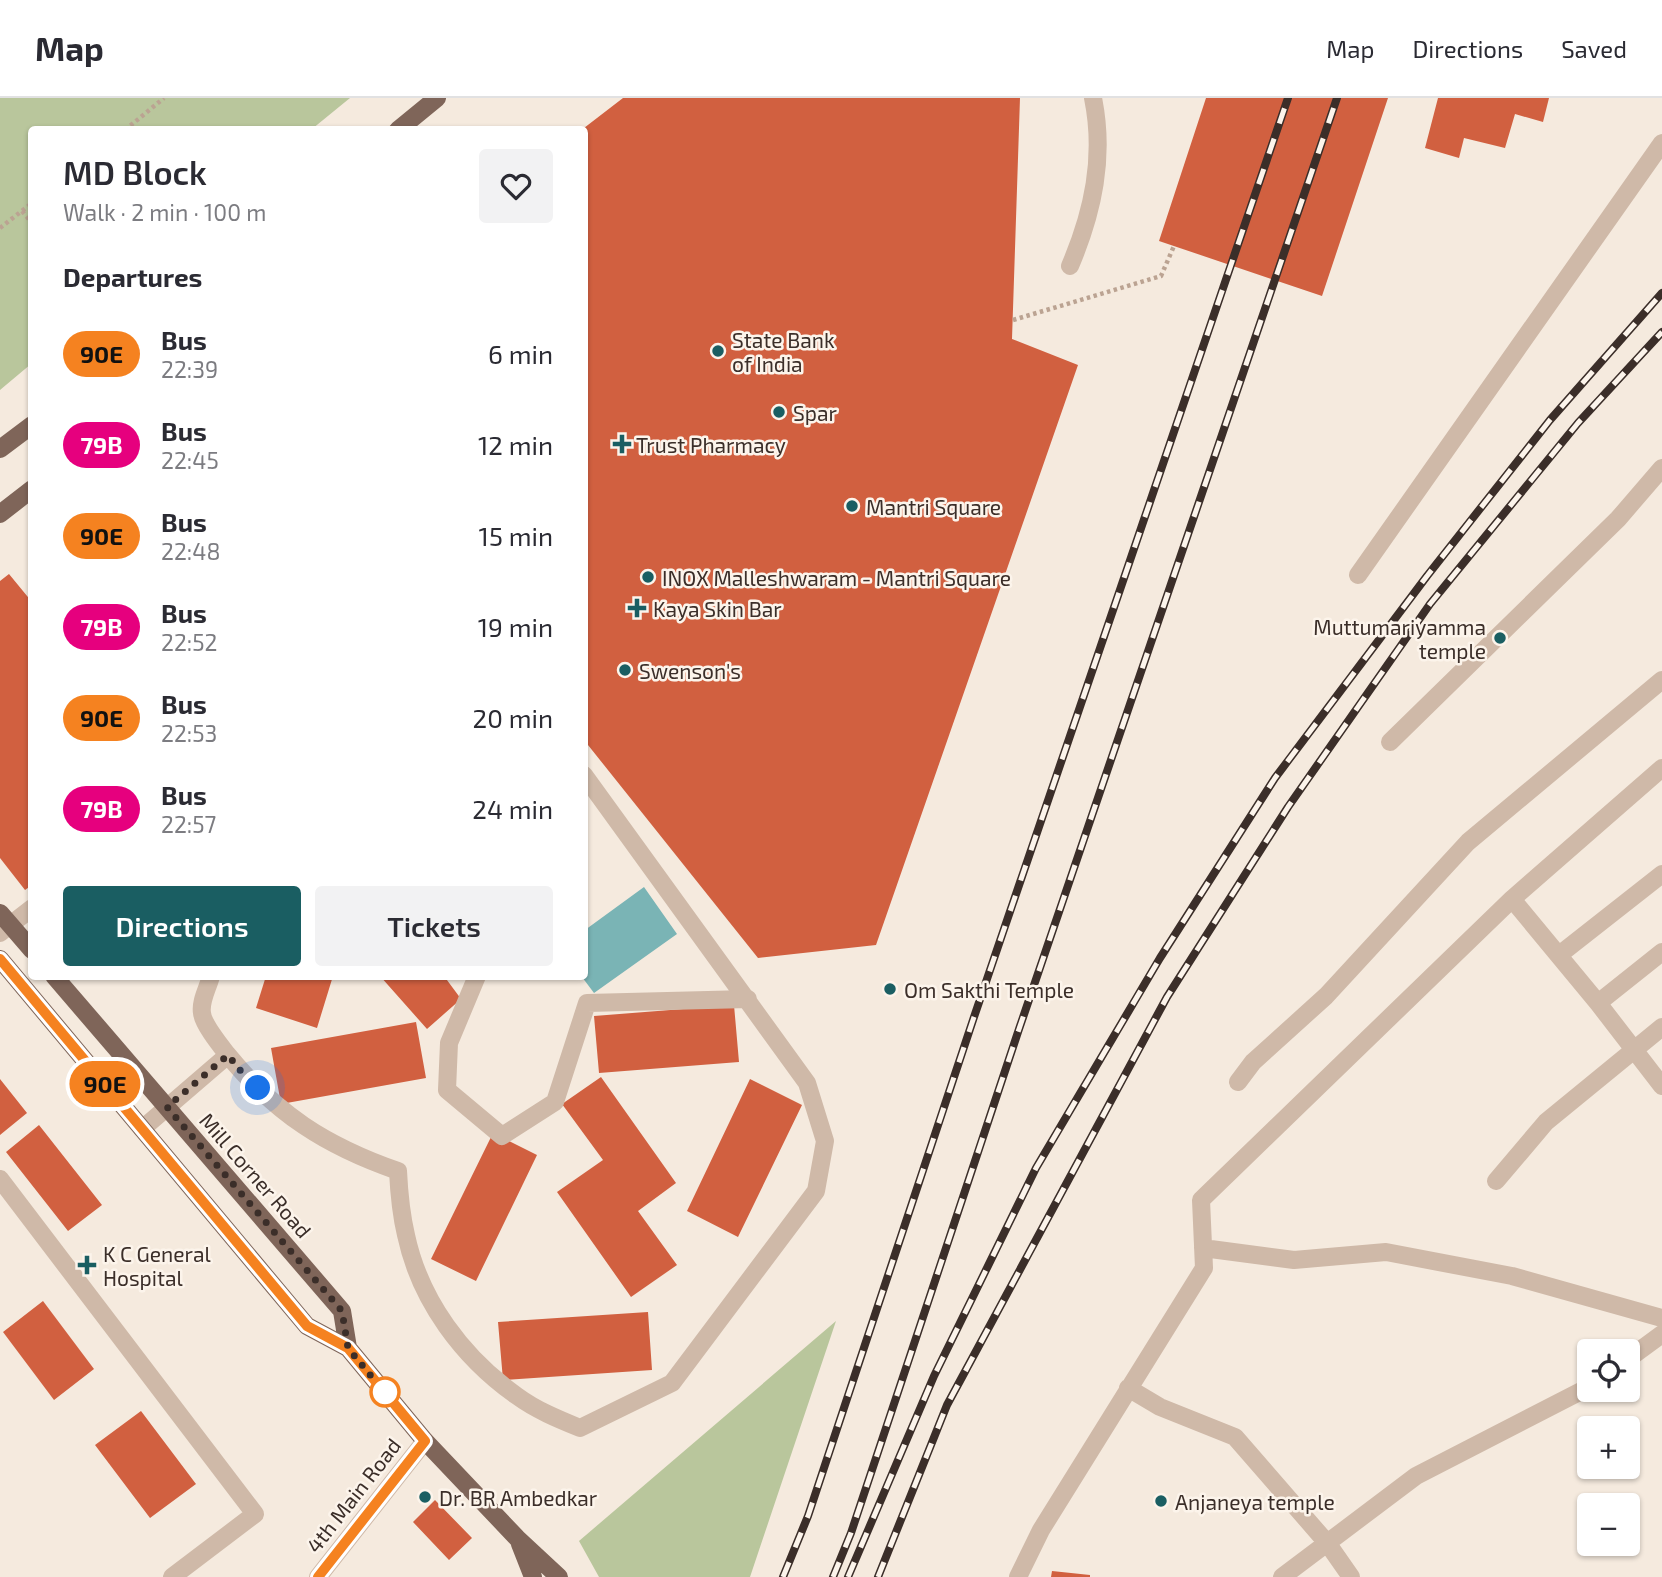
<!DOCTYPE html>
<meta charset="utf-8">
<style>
:root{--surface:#fff;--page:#f2f2f3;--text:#2b2b33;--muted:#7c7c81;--line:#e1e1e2;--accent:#1a5e62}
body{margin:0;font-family:"Exo 2",sans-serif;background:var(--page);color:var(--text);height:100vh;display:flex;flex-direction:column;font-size:26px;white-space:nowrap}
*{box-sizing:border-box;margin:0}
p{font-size:23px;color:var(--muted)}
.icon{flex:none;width:38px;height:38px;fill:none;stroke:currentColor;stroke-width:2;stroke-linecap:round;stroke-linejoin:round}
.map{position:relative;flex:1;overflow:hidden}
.sheet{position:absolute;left:28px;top:28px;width:560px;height:854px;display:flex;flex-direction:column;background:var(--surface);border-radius:7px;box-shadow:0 2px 5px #0004}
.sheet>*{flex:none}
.badge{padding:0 14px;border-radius:23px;font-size:24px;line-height:46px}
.controls{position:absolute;left:1577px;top:1241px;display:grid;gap:14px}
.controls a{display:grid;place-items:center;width:63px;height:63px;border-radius:7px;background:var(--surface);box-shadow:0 2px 5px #0004;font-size:35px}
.you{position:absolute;width:35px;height:35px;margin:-18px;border:5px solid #fff;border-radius:50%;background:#1a73e8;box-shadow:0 0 0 10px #1a73e833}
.map>.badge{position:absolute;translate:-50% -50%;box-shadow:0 0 0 4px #fff}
h2{padding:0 35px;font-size:26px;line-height:63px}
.round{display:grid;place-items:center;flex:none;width:74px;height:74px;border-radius:7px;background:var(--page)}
.headline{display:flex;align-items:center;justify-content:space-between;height:119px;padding:0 35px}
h1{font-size:33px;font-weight:600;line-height:52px}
.action{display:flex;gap:14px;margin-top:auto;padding:14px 35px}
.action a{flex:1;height:80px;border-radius:7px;background:var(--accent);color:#fff;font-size:28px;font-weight:600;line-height:80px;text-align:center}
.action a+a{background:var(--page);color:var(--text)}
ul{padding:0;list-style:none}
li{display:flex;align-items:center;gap:21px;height:91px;padding:0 35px}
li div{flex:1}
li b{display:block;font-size:26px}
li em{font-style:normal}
li .badge{min-width:77px;font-weight:700;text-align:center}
header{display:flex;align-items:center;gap:42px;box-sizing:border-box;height:98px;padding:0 35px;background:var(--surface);border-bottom:2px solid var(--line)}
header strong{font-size:33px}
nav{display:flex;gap:38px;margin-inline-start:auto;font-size:24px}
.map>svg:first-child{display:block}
.green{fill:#b9c69c}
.water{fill:#7ab4b5}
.building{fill:#d16040}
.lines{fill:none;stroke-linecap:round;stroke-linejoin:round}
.path{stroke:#bba392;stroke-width:4.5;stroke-dasharray:3.5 3.5;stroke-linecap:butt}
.minor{stroke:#cfb9a8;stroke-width:18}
.major{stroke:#7f6559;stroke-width:18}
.rail-casing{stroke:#3b2e29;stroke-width:8}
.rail{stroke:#fcf4eb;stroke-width:5;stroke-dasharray:16;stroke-linecap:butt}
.line-casing{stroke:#fff;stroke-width:16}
.line{stroke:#f58220;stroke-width:10}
.walk{stroke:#3b2e29;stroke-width:7;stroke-dasharray:0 12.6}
.poi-dot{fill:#1a5e62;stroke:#fcf4eb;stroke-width:2.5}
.stop-dot{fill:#fff;stroke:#f58220;stroke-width:3.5}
.labels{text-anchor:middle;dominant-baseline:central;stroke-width:5;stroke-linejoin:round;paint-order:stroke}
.poi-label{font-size:21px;fill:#3b2e29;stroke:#fcf4eb;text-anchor:start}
.street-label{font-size:21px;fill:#3b2e29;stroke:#fcf4eb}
</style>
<header>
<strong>Map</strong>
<nav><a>Map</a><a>Directions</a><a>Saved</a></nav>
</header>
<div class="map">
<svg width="1662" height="1479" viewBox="0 0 1662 1479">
<rect width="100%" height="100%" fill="#f5eade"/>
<path class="green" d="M 0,0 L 350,0 L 312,31 L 32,32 L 31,266 L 0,292 Z
M 836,1223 L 750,1479 L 599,1479 L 579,1443 Z"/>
<path class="water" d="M 644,789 L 677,836 L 594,895 L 582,879 L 584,878 L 585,832 Z"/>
<path class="building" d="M 623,0 L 1020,0 L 1012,241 L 1078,267 L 876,847 L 758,860 L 584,642 L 584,30 Z
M 1206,0 L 1388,0 L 1322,198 L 1159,143 Z
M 1438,0 L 1549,0 L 1543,24 L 1515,16 L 1505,50 L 1464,40 L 1459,60 L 1425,50 Z
M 9,476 L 32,504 L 32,787 L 25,792 L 0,760 L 0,483 Z
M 266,878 L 333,878 L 317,930 L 256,910 Z
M 380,878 L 444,878 L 461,901 L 427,931 Z
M 734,907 L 739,964 L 599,975 L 594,918 Z
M 416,924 L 426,980 L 281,1006 L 271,950 Z
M 601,979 L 676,1085 L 638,1113 L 677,1167 L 631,1199 L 557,1094 L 603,1062 L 562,1006 Z
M 0,981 L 27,1015 L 0,1037 Z
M 750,981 L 802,1007 L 738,1139 L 687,1113 Z
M 39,1027 L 102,1107 L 68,1133 L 6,1054 Z
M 493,1035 L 537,1057 L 476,1183 L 431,1161 Z
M 43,1203 L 94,1271 L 54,1302 L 3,1234 Z
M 648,1214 L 652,1272 L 503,1282 L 498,1224 Z
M 141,1313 L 196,1386 L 150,1420 L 95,1347 Z
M 435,1402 L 472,1440 L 449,1462 L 413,1424 Z
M 1052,1473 L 1090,1477 L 1090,1479 L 1051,1479 Z"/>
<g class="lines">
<path class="path" d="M 125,32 L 164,0
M 22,113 L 32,125
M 0,130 L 32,105
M 1013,222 L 1161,178 L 1174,148"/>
<path class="minor" d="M 1070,168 C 1093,114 1105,59 1093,0
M 1358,477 L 1662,45
M 1390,644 L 1618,421 L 1662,370
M 1512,801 L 1598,905 L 1662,988
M 0,835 L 32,810
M 1559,857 L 1662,776
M 211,878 C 208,890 200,903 202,915 C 203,926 220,947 227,956 C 276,1016 326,1048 398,1073 C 399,1094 401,1116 406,1137 C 420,1203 463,1260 517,1298 C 536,1312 558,1321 580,1330 L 672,1285 L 816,1093 L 825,1043 L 807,985 L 584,677
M 477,878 L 449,945 L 447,992 L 502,1038 L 555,1004 L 587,905 L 748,901
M 1598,905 L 1662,854
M 1238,984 L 1253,964 L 1326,898 L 1468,744 L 1662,582
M 142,1031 L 228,957
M 0,1081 L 255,1416 L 172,1479
M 1496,1083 L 1546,1024 L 1662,929
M 1203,1150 L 1294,1162 L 1386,1154 L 1512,1178 L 1662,1220
M 1628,1261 L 1662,1236
M 1128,1290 L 1160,1309 L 1235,1339 L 1328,1446 L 1351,1479
M 318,1479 L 425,1343
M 1018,1479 L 1041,1432 L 1204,1170 L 1201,1102 L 1512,801 L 1662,670
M 1282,1479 L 1416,1378 L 1589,1289"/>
<path class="major" d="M 398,32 L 437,0
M 0,351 L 32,327
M 0,416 L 32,391
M 0,815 L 32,852
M 0,861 L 307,1228 L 348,1250 L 425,1343 L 517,1440 L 559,1479
M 54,878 L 342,1213 L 348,1250
M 520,1446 L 533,1479"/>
<defs>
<path id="rail" d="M 783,1479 L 808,1418 L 974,919 L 1288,0
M 833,1479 L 851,1435 L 1018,934 L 1337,0
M 848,1479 L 934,1278 L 1036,1070 L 1160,860 L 1275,680 L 1427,478 L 1550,322 L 1662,195
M 878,1479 L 947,1307 L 1167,899 L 1288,709 L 1430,506 L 1578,325 L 1662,234"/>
</defs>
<use href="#rail" class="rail-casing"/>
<use href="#rail" class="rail"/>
</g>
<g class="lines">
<defs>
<path id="line" d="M 0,861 L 307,1228 L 348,1250 L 425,1343 L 318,1479"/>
</defs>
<use href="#line" class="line-casing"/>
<use href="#line" class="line"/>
<path class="walk" d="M 258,990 L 244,977 L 228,957 L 167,1009 L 342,1213 L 348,1250 L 389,1300 L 385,1294"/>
</g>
<g class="poi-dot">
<circle cx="718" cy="253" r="7"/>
<circle cx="779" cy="314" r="7"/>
<path d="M618.5 335.5h7v7h7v7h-7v7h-7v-7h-7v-7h7z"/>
<circle cx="852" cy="408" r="7"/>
<circle cx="648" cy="479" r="7"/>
<path d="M633.5 499.5h7v7h7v7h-7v7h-7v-7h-7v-7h7z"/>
<circle cx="1500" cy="540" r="7"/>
<circle cx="625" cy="572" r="7"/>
<circle cx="890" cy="891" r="7"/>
<path d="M83.5 1156.5h7v7h7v7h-7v7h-7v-7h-7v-7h7z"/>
<circle cx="425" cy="1399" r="7"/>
<circle cx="1161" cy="1403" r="7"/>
</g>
<circle class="stop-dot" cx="385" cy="1294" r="14"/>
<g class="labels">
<g class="poi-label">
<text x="732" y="241">State Bank<tspan x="732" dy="24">of India</tspan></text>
<text x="793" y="314">Spar</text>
<text x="636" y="346">Trust Pharmacy</text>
<text x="866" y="408">Mantri Square</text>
<text x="662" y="479">INOX Malleshwaram - Mantri Square</text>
<text x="653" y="510">Kaya Skin Bar</text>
<text x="1486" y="528" text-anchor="end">Muttumariyamma<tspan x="1486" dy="24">temple</tspan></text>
<text x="639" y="572">Swenson's</text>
<text x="904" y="891">Om Sakthi Temple</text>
<text x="103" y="1155">K C General<tspan x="103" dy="24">Hospital</tspan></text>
<text x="439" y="1399">Dr. BR Ambedkar</text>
<text x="1175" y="1403">Anjaneya temple</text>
</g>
<g class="street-label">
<text transform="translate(256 1077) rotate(49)">Mill Corner Road</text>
<text transform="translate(353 1397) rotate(-52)">4th Main Road</text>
</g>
</g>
</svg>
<div class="controls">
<a><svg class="icon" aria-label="locate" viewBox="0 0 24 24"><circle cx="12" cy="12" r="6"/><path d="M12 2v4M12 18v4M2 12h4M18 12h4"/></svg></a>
<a>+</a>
<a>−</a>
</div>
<div class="you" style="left:258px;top:990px"></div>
<b class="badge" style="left:105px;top:986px;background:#f58220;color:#111">90E</b>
<section class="sheet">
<div class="headline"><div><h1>MD Block</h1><p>Walk · 2 min · 100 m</p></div><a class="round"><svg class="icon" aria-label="heart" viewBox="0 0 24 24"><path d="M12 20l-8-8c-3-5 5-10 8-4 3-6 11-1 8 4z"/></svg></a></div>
<h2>Departures</h2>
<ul>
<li><span class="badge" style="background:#f58220;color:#111">90E</span><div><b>Bus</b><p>22:39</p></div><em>6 min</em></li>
<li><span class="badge" style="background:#e6007e;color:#fff">79B</span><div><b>Bus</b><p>22:45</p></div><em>12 min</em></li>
<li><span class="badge" style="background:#f58220;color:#111">90E</span><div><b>Bus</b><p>22:48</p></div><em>15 min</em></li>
<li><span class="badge" style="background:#e6007e;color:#fff">79B</span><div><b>Bus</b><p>22:52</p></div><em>19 min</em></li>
<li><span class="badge" style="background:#f58220;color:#111">90E</span><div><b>Bus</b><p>22:53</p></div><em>20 min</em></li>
<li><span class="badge" style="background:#e6007e;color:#fff">79B</span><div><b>Bus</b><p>22:57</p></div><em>24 min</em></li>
</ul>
<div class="action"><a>Directions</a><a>Tickets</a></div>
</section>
</div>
